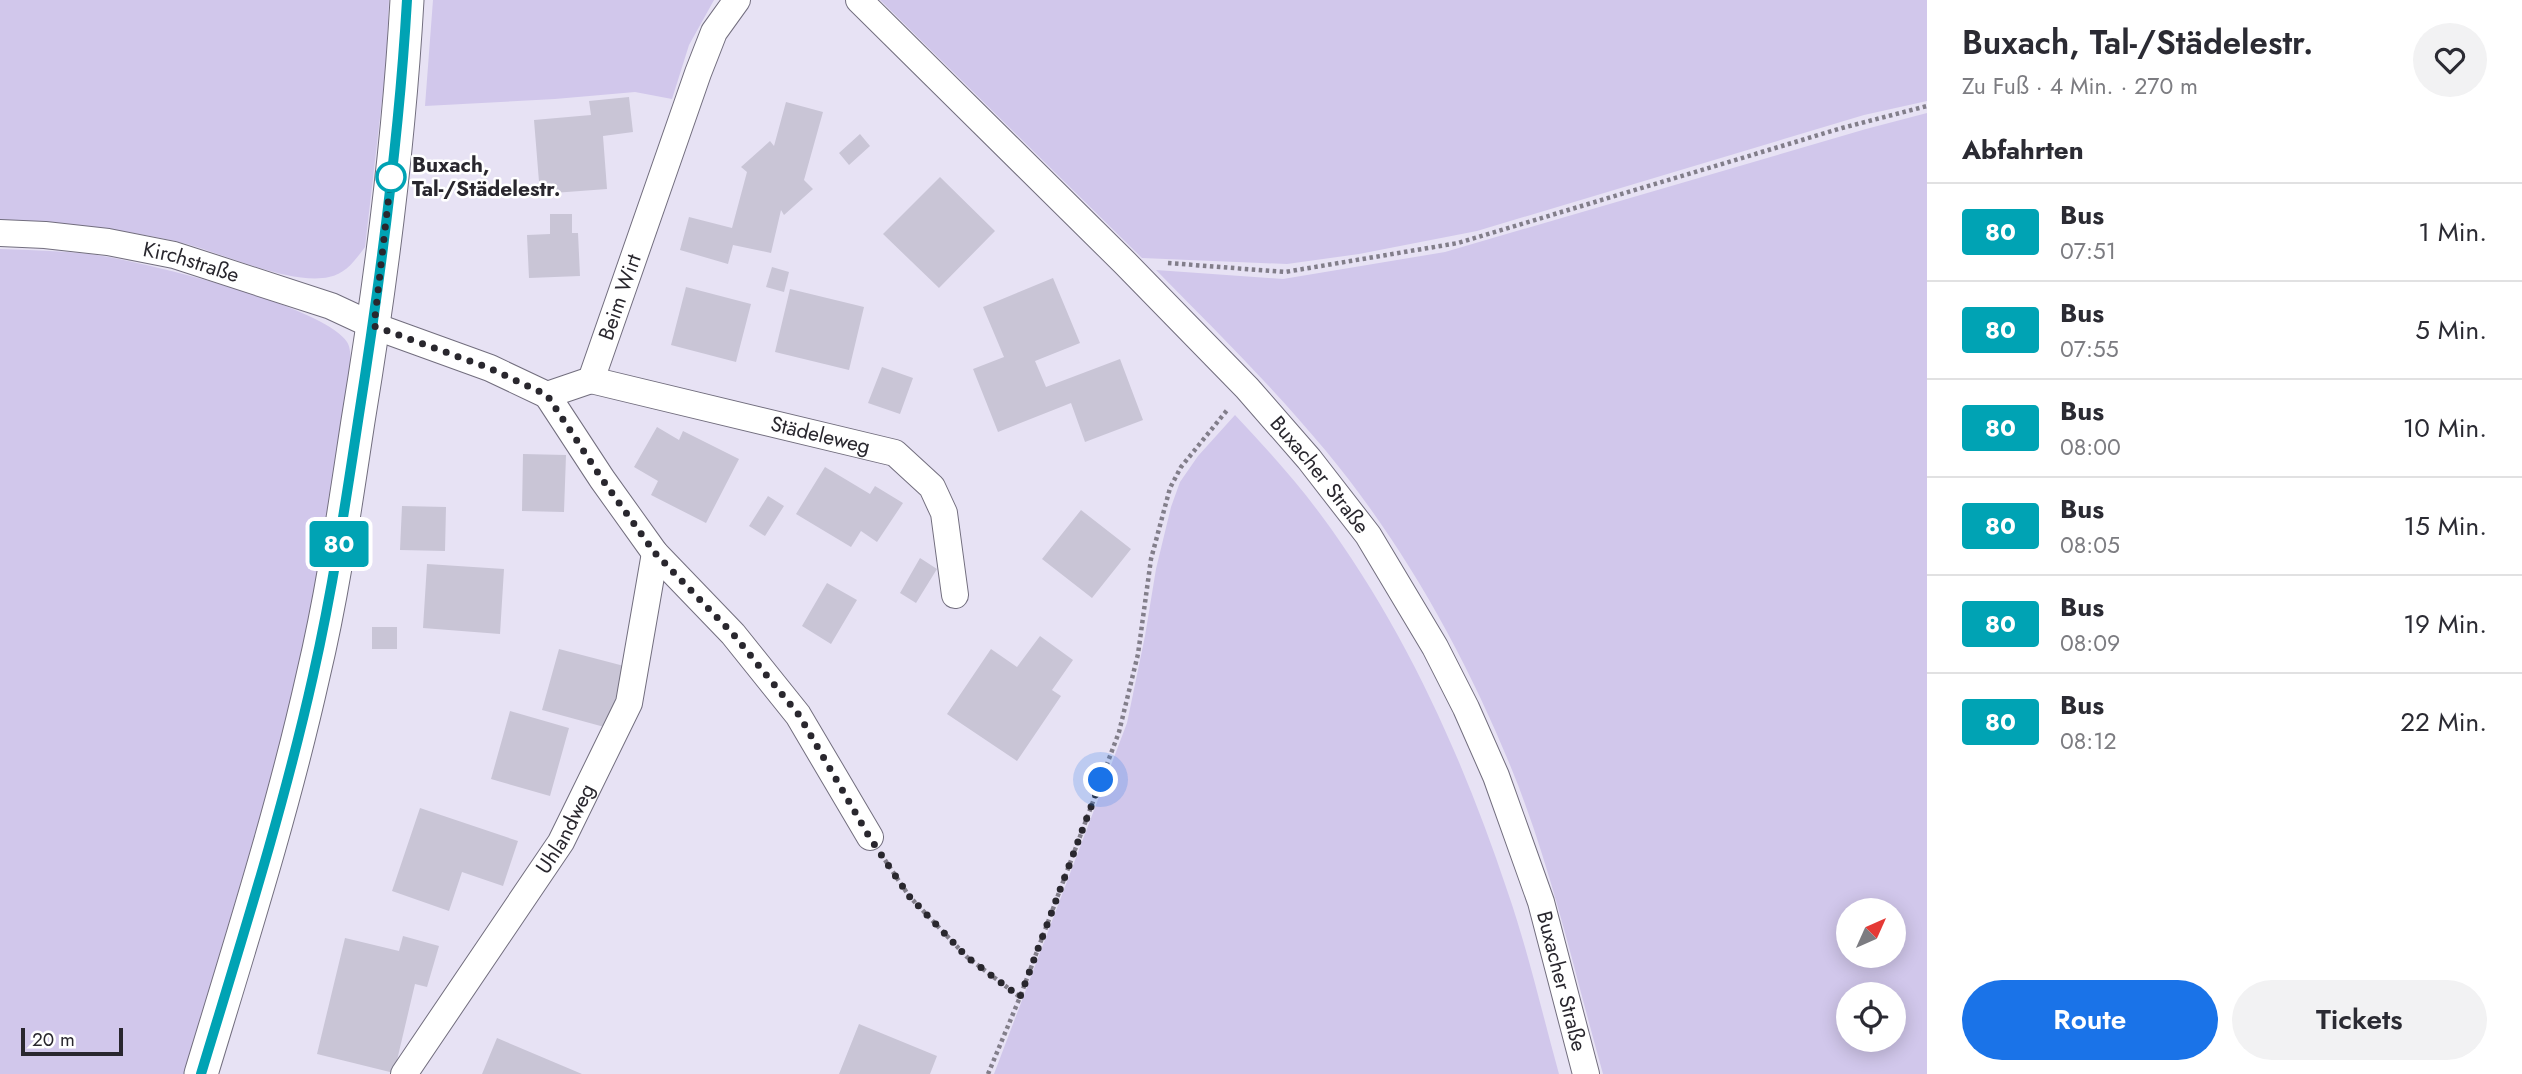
<!DOCTYPE html>
<html lang="de">
<meta charset="utf-8">
<style>
:root{--surface:#fff;--page:#f2f2f3;--text:#2b2b33;--muted:#7c7c81;--line:#e1e1e2;--accent:#1a73e8}
body{margin:0;font-family:Jost,sans-serif;background:var(--page);color:var(--text);height:100vh;display:flex;flex-direction:column;font-size:26px;white-space:nowrap}
*{box-sizing:border-box;margin:0}
p{font-size:23px;color:var(--muted)}
.icon{flex:none;width:38px;height:38px;fill:none;stroke:currentColor;stroke-width:2;stroke-linecap:round;stroke-linejoin:round}
.map{position:relative;flex:1;overflow:hidden}
.drawer{display:flex;flex-direction:column;background:var(--surface);width:595px}
.drawer>*{flex:none}
.badge{padding:0 14px;border-radius:5px;font-size:24px;line-height:46px}
.needle{width:46px;rotate:45deg}
.fabs{position:absolute;left:1836px;top:898px;display:grid;gap:14px}
.fabs a{display:grid;place-items:center;width:70px;height:70px;border-radius:50%;background:var(--surface);box-shadow:0 4px 18px #0003;font-size:35px}
.scale{position:absolute;left:21px;bottom:18px;width:102px;box-sizing:border-box;padding-left:7px;border:4px solid #29272e;border-top:0;font-size:19px;line-height:24px;white-space:nowrap;color:#29272e;-webkit-text-stroke:5px #fff;paint-order:stroke}
.you{position:absolute;width:35px;height:35px;margin:-18px;border:5px solid #fff;border-radius:50%;background:#1a73e8;box-shadow:0 0 0 10px #1a73e833}
.map>.badge{position:absolute;translate:-50% -50%;box-shadow:0 0 0 4px #fff}
h2{padding:0 35px;font-size:26px;line-height:63px}
.round{display:grid;place-items:center;flex:none;width:74px;height:74px;border-radius:37px;background:var(--page)}
.summary{display:flex;align-items:center;justify-content:space-between;height:119px;padding:0 35px}
h1{font-size:33px;font-weight:600;line-height:52px}
.button{display:flex;gap:14px;margin-top:auto;padding:14px 35px}
.button a{flex:1;height:80px;border-radius:42px;background:var(--accent);color:#fff;font-size:28px;font-weight:600;line-height:80px;text-align:center}
.button a+a{background:var(--page);color:var(--text)}
ul{padding:0;list-style:none}
li{display:flex;align-items:center;gap:21px;height:98px;padding:0 35px;border-top:2px solid var(--line)}
li div{flex:1}
li b{display:block;font-size:26px}
li em{font-style:normal}
li .badge{min-width:77px;font-weight:700;text-align:center}
main{display:flex;flex:1;min-height:0}
.map>svg:first-child{display:block}
.green{fill:#d1c7eb;fill-rule:evenodd}
.building{fill:#c9c5d6}
.lines{fill:none;stroke-linecap:round;stroke-linejoin:round}
.minor-casing{stroke:#726e7e;stroke-width:28}
.tertiary-casing{stroke:#726e7e;stroke-width:35}
.path{stroke:#827e8a;stroke-width:4.5;stroke-dasharray:3.5 3.5;stroke-linecap:butt}
.minor{stroke:#fff;stroke-width:26}
.tertiary{stroke:#fff;stroke-width:33}
.line-casing{stroke:#fff;stroke-width:16}
.line{stroke:#00a3b4;stroke-width:10}
.walk{stroke:#29272e;stroke-width:7;stroke-dasharray:0 12.6}
.stop-dot{fill:#fff;stroke:#00a3b4;stroke-width:3.5}
.labels{text-anchor:middle;dominant-baseline:central;stroke-width:5;stroke-linejoin:round;paint-order:stroke}
.stop-label{font-size:21px;font-weight:bold;fill:#29272e;stroke:#fff;text-anchor:start}
.street-label{font-size:21px;fill:#29272e;stroke:#fff}
</style>
<main>
<div class="map">
<svg width="1927" height="1074" viewBox="0 0 1927 1074">
<rect width="100%" height="100%" fill="#e7e2f4"/>
<path class="green" d="M 0,0 L 389,0 L 386,66 L 365,247 C 356,259 346,274 329,277 C 290,286 216,250 175,241 C 117,228 59,224 0,222 Z
M 433,0 L 714,0 L 689,45 L 672,99 L 635,92 L 555,99 L 425,106 Z
M 880,0 L 1927,0 L 1927,101 L 1864,115 L 1477,231 L 1359,254 L 1287,264 L 1142,258 Z
M 1927,113 L 1927,1074 L 1603,1074 C 1574,971 1551,864 1510,765 C 1464,653 1403,544 1326,451 C 1273,387 1214,329 1156,270 L 1283,279 L 1445,252 L 1866,129 ZM 1894,910 L 1894,956 L 1848,956 L 1848,910 ZM 1894,994 L 1894,1040 L 1848,1040 L 1848,994 Z
M 0,249 C 30,250 60,251 90,254 C 137,260 324,305 347,342 C 357,357 343,411 340,430 C 325,532 308,634 282,734 C 253,848 217,961 184,1074 L 0,1074 Z
M 1235,415 C 1265,447 1295,480 1321,515 C 1404,627 1463,758 1507,890 C 1528,950 1542,1013 1559,1074 L 994,1074 L 1127,723 L 1145,636 L 1156,569 L 1171,507 L 1180,482 L 1198,456 Z"/>
<path class="building" d="M 629,97 L 633,132 L 603,136 L 607,189 L 540,194 L 534,120 L 591,115 L 589,101 Z
M 786,102 L 823,112 L 804,180 L 813,189 L 784,215 L 781,210 L 771,253 L 733,245 L 728,264 L 680,250 L 689,217 L 732,228 L 747,172 L 741,167 L 770,141 L 774,146 Z
M 860,134 L 870,146 L 849,165 L 839,153 Z
M 940,177 L 995,231 L 939,288 L 883,234 Z
M 550,214 L 572,214 L 572,233 L 578,233 L 580,276 L 529,278 L 527,235 L 550,234 Z
M 772,267 L 789,272 L 784,292 L 766,287 Z
M 1053,278 L 1080,343 L 1035,361 L 1046,387 L 1120,359 L 1143,420 L 1085,442 L 1071,403 L 998,432 L 973,369 L 1004,357 L 983,307 Z
M 686,287 L 751,304 L 736,362 L 671,345 Z
M 790,289 L 864,307 L 849,370 L 775,352 Z
M 882,367 L 913,378 L 900,414 L 868,403 Z
M 657,427 L 679,440 L 683,431 L 739,459 L 706,523 L 651,495 L 658,481 L 634,467 Z
M 523,454 L 566,455 L 564,512 L 522,511 Z
M 825,467 L 870,494 L 875,486 L 903,503 L 877,542 L 861,531 L 851,547 L 796,514 Z
M 768,496 L 784,506 L 765,536 L 749,526 Z
M 402,506 L 446,507 L 445,551 L 400,550 Z
M 1081,510 L 1131,549 L 1092,598 L 1042,559 Z
M 920,558 L 937,569 L 916,603 L 900,593 Z
M 427,564 L 504,569 L 500,634 L 423,628 Z
M 827,583 L 857,600 L 831,644 L 802,626 Z
M 372,627 L 397,627 L 397,649 L 372,649 Z
M 1040,636 L 1073,660 L 1052,690 L 1061,696 L 1017,761 L 947,714 L 991,649 L 1017,667 Z
M 559,649 L 624,666 L 608,728 L 542,710 Z
M 510,711 L 569,728 L 550,796 L 491,779 Z
M 420,808 L 518,841 L 503,886 L 462,872 L 449,911 L 392,891 Z
M 403,936 L 439,946 L 427,987 L 415,984 L 394,1073 L 317,1054 L 345,938 L 399,951 Z
M 859,1024 L 937,1056 L 930,1074 L 839,1074 Z
M 497,1038 L 582,1074 L 482,1074 Z"/>
<g class="lines">
<defs>
<g id="minor">
<path id="s1" d="M 859,0 L 1125,263 L 1247,388 L 1309,459 L 1368,535 L 1435,647 L 1466,708 L 1496,776 L 1541,902 L 1586,1074"/>
<path id="s2" d="M 0,233 L 45,235 L 108,242 L 174,255 L 331,306 L 374,326 L 490,368 L 547,395 L 591,380 L 698,73 L 714,32 L 737,0"/>
<path id="s3" d="M 591,380 L 895,453 L 932,487 L 944,513 L 955,595"/>
<path d="M 547,395 L 602,479 L 655,553 L 733,634 L 798,715 L 870,837"/>
<path id="s4" d="M 404,1074 L 561,842 L 629,703 L 655,553"/>
</g>
<path id="tertiary" d="M 201,1074 C 241,942 283,810 313,676 C 333,592 345,506 358,421 C 381,282 399,141 407,0"/>
</defs>
<use href="#minor" class="minor-casing"/>
<use href="#tertiary" class="tertiary-casing"/>
<path class="path" d="M 1168,263 L 1285,272 L 1458,243 L 1842,128 L 1927,106
M 885,860 L 909,896 L 967,957 L 1020,997 L 1119,732 L 1138,654 L 1151,559 L 1170,488 L 1181,467 L 1228,409
M 988,1074 L 1020,997"/>
<use href="#minor" class="minor"/>
<use href="#tertiary" class="tertiary"/>
</g>
<g class="lines">
<defs>
<path id="line" d="M 201,1074 C 241,942 283,810 313,676 C 332,592 345,507 358,421 C 380,282 399,141 407,0"/>
</defs>
<use href="#line" class="line-casing"/>
<use href="#line" class="line"/>
<path class="walk" d="M 391,177 L 374,326 L 489,368 L 547,395 L 602,479 L 655,553 L 733,634 L 799,715 L 870,838 L 909,896 L 967,957 L 1020,997 L 1101,780"/>
</g>
<circle class="stop-dot" cx="391" cy="177" r="14"/>
<g class="labels">
<g class="stop-label">
<text x="412" y="165">Buxach,<tspan x="412" dy="24">Tal-/Städelestr.</tspan></text>
</g>
<g class="street-label">
<text stroke="none"><textPath href="#s2" startOffset="194">Kirchstraße</textPath></text>
<text stroke="none"><textPath href="#s2" startOffset="709">Beim Wirt</textPath></text>
<text stroke="none"><textPath href="#s3" startOffset="236">Städeleweg</textPath></text>
<text stroke="none"><textPath href="#s1" startOffset="662">Buxacher Straße</textPath></text>
<text stroke="none"><textPath href="#s4" startOffset="294">Uhlandweg</textPath></text>
<text stroke="none"><textPath href="#s1" startOffset="1228">Buxacher Straße</textPath></text>
</g>
</g>
</svg>
<div class="fabs">
<a><svg class="needle" viewBox="-14 -14 28 28"><path d="M0-13l5 13h-10z" fill="#e53935"/><path d="M0 13l5-13h-10z" fill="#7c7c81"/></svg></a>
<a><svg class="icon" aria-label="locate" viewBox="0 0 24 24"><circle cx="12" cy="12" r="6"/><path d="M12 2v4M12 18v4M2 12h4M18 12h4"/></svg></a>
</div>
<div class="scale">20 m</div>
<div class="you" style="left:1101px;top:780px"></div>
<b class="badge" style="left:339px;top:544px;background:#00a3b4;color:#fff">80</b>
</div>
<section class="drawer">
<div class="summary"><div><h1>Buxach, Tal-/Städelestr.</h1><p>Zu Fuß · 4 Min. · 270 m</p></div><a class="round"><svg class="icon" aria-label="heart" viewBox="0 0 24 24"><path d="M12 20l-8-8c-3-5 5-10 8-4 3-6 11-1 8 4z"/></svg></a></div>
<h2>Abfahrten</h2>
<ul>
<li><span class="badge" style="background:#00a3b4;color:#fff">80</span><div><b>Bus</b><p>07:51</p></div><em>1 Min.</em></li>
<li><span class="badge" style="background:#00a3b4;color:#fff">80</span><div><b>Bus</b><p>07:55</p></div><em>5 Min.</em></li>
<li><span class="badge" style="background:#00a3b4;color:#fff">80</span><div><b>Bus</b><p>08:00</p></div><em>10 Min.</em></li>
<li><span class="badge" style="background:#00a3b4;color:#fff">80</span><div><b>Bus</b><p>08:05</p></div><em>15 Min.</em></li>
<li><span class="badge" style="background:#00a3b4;color:#fff">80</span><div><b>Bus</b><p>08:09</p></div><em>19 Min.</em></li>
<li><span class="badge" style="background:#00a3b4;color:#fff">80</span><div><b>Bus</b><p>08:12</p></div><em>22 Min.</em></li>
</ul>
<div class="button"><a>Route</a><a>Tickets</a></div>
</section>
</main>
